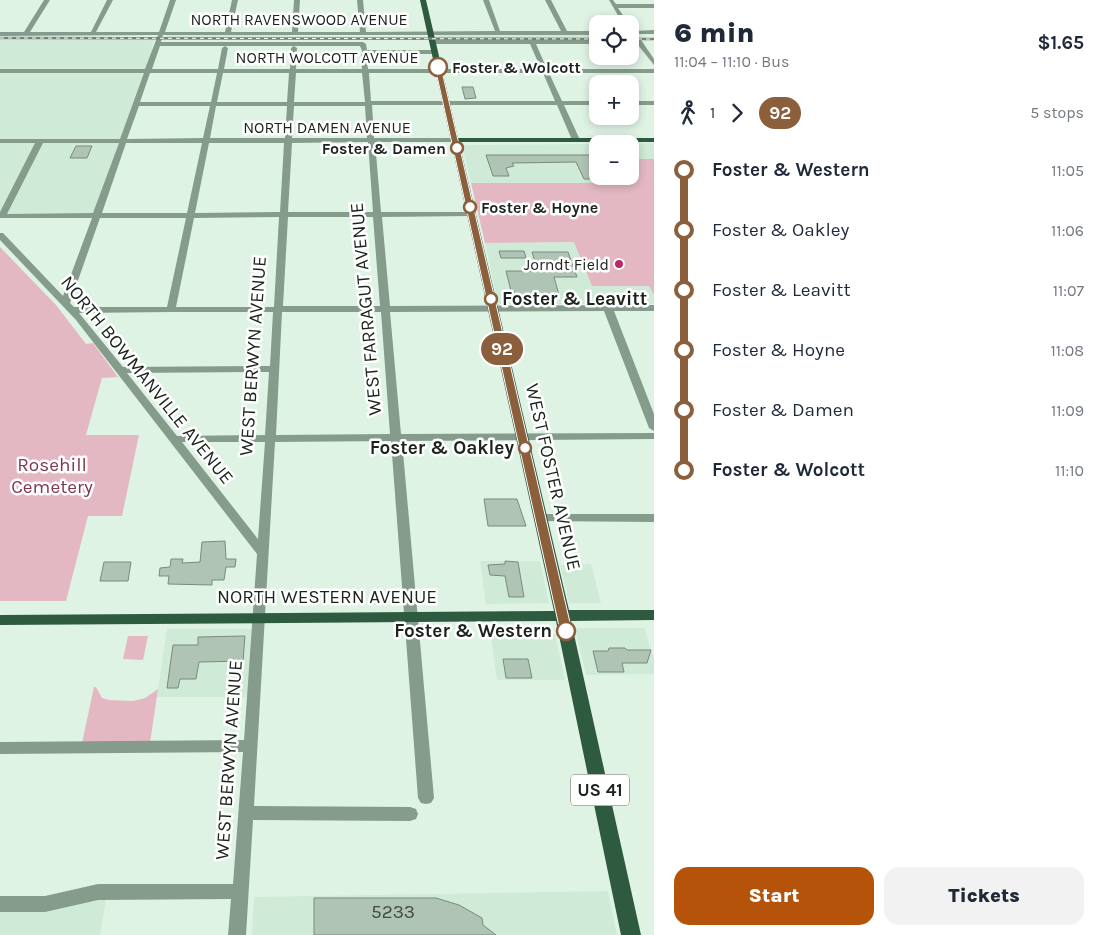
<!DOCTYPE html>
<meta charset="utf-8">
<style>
:root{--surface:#fff;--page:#f2f2f3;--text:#1f2937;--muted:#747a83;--accent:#b45309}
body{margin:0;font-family:Karla,sans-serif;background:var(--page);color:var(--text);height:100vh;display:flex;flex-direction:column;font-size:19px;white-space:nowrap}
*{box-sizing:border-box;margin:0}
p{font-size:16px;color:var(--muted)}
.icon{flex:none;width:28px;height:28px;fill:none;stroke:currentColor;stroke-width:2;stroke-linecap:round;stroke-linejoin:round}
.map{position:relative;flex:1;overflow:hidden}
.details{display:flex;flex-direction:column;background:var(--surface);width:450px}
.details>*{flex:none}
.badge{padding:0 10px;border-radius:16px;font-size:18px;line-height:32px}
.fabs{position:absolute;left:589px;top:15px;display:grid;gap:10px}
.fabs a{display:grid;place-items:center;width:50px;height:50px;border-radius:10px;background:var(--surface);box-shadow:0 2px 8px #0003;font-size:25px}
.map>.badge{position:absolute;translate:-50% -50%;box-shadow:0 0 0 2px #fff}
.legs{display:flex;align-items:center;gap:8px;height:55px;padding:0 20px;font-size:16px}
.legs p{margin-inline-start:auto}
.overview{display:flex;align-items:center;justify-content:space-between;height:85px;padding:0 20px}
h1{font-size:28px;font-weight:800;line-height:38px}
.cta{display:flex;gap:10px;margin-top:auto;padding:10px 20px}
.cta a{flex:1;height:58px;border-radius:15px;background:var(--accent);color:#fff;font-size:20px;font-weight:800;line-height:58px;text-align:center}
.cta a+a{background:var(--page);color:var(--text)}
ul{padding:0 20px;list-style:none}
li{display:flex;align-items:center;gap:18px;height:60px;font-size:19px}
li i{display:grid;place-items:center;width:8px;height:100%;margin:0 6px;background:currentColor}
li i::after{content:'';width:12px;height:12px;margin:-6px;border:4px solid;border-radius:50%;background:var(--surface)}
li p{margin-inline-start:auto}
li:first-child i{background:linear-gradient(#0000 50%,currentColor 0)}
li:last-child i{background:linear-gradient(currentColor 50%,#0000 0)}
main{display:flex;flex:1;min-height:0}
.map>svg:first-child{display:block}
.built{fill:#cfead7}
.green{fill:#e3b8c3}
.building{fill:#b0c4b6;stroke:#788a7d}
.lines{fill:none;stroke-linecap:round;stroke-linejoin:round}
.minor{fill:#859c8c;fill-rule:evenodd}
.major{fill:#2e5a3f;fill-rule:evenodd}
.rail-casing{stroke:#758279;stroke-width:2.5}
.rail{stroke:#fff;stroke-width:1;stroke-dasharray:4;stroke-linecap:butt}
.line-1{fill:#8b5e3c;stroke:#fff}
.stop-1-dot{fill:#fff;stroke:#8b5e3c;stroke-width:2.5}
.poi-dot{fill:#b72c65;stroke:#fff;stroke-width:2}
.labels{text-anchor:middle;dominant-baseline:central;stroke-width:5;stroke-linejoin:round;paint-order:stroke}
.far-street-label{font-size:16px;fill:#1c231e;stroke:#fff}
.far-stop-label{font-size:16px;font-weight:bold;fill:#1c231e;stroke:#fff;text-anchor:start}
.far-poi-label{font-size:16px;fill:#1c231e;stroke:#fff;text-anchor:end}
.shield{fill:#fff;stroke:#606562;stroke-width:1}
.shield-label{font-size:18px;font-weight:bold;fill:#1c231e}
.stop-label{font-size:19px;font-weight:bold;fill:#1c231e;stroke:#fff;text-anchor:end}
.street-label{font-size:19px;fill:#1c231e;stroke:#fff}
.park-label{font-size:19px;fill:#823550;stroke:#fff}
.near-number-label{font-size:19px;fill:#414b44}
</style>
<main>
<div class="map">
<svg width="654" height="935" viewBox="0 0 654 935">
<rect width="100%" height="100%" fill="#dff3e5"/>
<path class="built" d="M 288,34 L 289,36 L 424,37 L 421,40 L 167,40 L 166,37 L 167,35 Z
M 437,35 L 597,35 L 598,40 L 439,40 Z
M 0,40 L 154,40 L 151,48 L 155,49 L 97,214 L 0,215 Z
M 654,143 L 654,159 L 630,159 L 630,144 L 616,144 Z
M 597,144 L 598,176 L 614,176 L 617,183 L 471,183 L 462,145 Z
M 654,235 L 654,304 L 498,304 L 485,243 L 600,242 Z
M 480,561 L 540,561 L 549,603 L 486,604 Z
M 591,564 L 601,603 L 569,603 L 560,565 Z
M 575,628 L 644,628 L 654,659 L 654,674 L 586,675 Z
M 167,629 L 258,629 L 254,697 L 157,697 Z
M 545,629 L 555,634 L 565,680 L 497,680 L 490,630 Z
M 608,891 L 617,935 L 252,935 L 254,897 Z
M 107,894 L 100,935 L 0,935 L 0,904 Z"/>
<path class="green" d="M 630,159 L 654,159 L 654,295 L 649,286 L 592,286 L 574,242 L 485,243 L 471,183 L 617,183 L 614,176 L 630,176 Z
M 0,247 L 56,305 L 86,344 L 93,343 L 118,377 L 102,378 L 86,435 L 139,435 L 122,516 L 88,516 L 66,601 L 0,601 Z
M 128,636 L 148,636 L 143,660 L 123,659 Z
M 94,687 L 96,687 L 102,698 L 109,700 L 133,701 L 145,698 L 158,689 L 150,743 L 82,743 Z"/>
<path class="building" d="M 462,87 L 473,87 L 476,98 L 465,99 Z
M 76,146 L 92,146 L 87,158 L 70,158 Z
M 486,155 L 598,155 L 598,179 L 584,179 L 576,162 L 512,163 L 514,166 L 506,168 L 509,176 L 493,176 Z
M 499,251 L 524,251 L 526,258 L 501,258 Z
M 532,252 L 568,252 L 577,277 L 554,277 L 559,295 L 515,295 L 514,291 L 511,291 L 506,271 L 538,271 Z
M 484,499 L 517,499 L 526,526 L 488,526 Z
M 225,541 L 226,559 L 236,559 L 235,567 L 226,567 L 224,580 L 212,580 L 212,585 L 168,584 L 169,576 L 159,576 L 160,568 L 170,567 L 171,559 L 183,559 L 182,563 L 200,562 L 202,542 Z
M 505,561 L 518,562 L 524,597 L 509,597 L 505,576 L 490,575 L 488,565 L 505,564 Z
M 104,562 L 131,562 L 128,581 L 100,581 Z
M 245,636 L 243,661 L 199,662 L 196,679 L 180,679 L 178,688 L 167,688 L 173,645 L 198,645 L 198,637 Z
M 609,648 L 625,648 L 627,650 L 651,650 L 647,663 L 622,663 L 624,672 L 598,672 L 593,651 L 608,651 Z
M 503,659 L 528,659 L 532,678 L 506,678 Z
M 314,898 L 436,898 L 459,905 L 482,918 L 483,925 L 496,935 L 314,935 Z"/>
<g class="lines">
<path class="minor" d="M 44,0 L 50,0 L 30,32 L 91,32 L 107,0 L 113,0 L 96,32 L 159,32 L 170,0 L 176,0 L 165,32 L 225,32 L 232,0 L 238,0 L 231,32 L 292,32 L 294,0 L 300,0 L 298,32 L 360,32 L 357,0 L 363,0 L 366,32 L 495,31 L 483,0 L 489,0 L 500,31 L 561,31 L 545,0 L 551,0 L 567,31 L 598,31 L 598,35 L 163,35 L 161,42 L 363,42 L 366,44 L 367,50 L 435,50 L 438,52 L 435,54 L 366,54 L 368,69 L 541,69 L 530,44 L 432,44 L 429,42 L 432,40 L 598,40 L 598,44 L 536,44 L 547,69 L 654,69 L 654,73 L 549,73 L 562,101 L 598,101 L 598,105 L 564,105 L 580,140 L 576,142 L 572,140 L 557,105 L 372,105 L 374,138 L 455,138 L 459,140 L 455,142 L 375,142 L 381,212 L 472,212 L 476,214 L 472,216 L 382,217 L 390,306 L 654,305 L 654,311 L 614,311 L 654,414 L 654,431 L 649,428 L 604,311 L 390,312 L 401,434 L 654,433 L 654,439 L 402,441 L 434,798 L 431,803 L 426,804 L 421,803 L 418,798 L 391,441 L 275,442 L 254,806 L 410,807 L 416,809 L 418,814 L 416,819 L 410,821 L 253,820 L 246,935 L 228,935 L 231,899 L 98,900 L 45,912 L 0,912 L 0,896 L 45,896 L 98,884 L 233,884 L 243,752 L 0,754 L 0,742 L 244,740 L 257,554 L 76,320 L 0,240 L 0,233 L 3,233 L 63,296 L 92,218 L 0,218 L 0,212 L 35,143 L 0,143 L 0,139 L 120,139 L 144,73 L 0,73 L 0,69 L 145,69 L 158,35 L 0,36 L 0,32 L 24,32 ZM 160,46 L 360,46 L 363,53 L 361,55 L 362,69 L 296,69 L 297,48 L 294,46 L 291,48 L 290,69 L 224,69 L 228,48 L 225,46 L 222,48 L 218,69 L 152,69 ZM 150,73 L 217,73 L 211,102 L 140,102 ZM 223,73 L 289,73 L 287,102 L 217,102 ZM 296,73 L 362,73 L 365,102 L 294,102 ZM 369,73 L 543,73 L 555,101 L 371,101 ZM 139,106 L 210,106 L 203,138 L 127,139 ZM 216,106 L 287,106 L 285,138 L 210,138 ZM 294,106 L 365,106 L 367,138 L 292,138 ZM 368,142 L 373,212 L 288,212 L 292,143 ZM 43,143 L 119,143 L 93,213 L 7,214 ZM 126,143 L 202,143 L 187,213 L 102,213 ZM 209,143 L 284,143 L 280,212 L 195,213 ZM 279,217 L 274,307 L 176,307 L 194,218 ZM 288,217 L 373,217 L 380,306 L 283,306 ZM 100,218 L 186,218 L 167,307 L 74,307 L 70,303 ZM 172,312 L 273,312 L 270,366 L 123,367 L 79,313 ZM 282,312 L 381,312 L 390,434 L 276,435 ZM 269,372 L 265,435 L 177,436 L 127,373 ZM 182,442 L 265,442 L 258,539 Z
M 609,0 L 613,0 L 616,4 L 654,4 L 654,8 L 618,8 L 629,24 L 623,24 Z
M 630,27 L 634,31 L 654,30 L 654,34 L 637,34 L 654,59 L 654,65 L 630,35 Z
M 630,101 L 654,101 L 654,105 L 630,105 Z
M 541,514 L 654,514 L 654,522 L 537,521 L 535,518 L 537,515 Z"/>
<path class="major" d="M 420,0 L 426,0 L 458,138 L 654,138 L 654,142 L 459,142 L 569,610 L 654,610 L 654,620 L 571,621 L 641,935 L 621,935 L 556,621 L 0,625 L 0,615 L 554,611 Z"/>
<defs>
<path id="rail" d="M 0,38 L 598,39
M 630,39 L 654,39"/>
</defs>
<use href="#rail" class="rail-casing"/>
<use href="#rail" class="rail"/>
</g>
<path class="line-1" d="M 438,65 L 441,67 L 572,631 L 566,635 L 560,631 L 435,67 Z"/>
<g class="stop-1-dot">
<circle cx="438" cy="67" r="9"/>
<circle cx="457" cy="148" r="6"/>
<circle cx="470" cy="207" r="6"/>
<circle cx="491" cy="299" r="6"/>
<circle cx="525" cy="448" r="6"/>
<circle cx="566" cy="631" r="9"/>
</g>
<circle class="poi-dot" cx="619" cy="264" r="5"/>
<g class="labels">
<g class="far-street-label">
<text x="299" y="19">NORTH RAVENSWOOD AVENUE</text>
<text x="327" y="57">NORTH WOLCOTT AVENUE</text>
<text x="327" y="127">NORTH DAMEN AVENUE</text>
</g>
<g class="far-stop-label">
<text x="452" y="67">Foster &amp; Wolcott</text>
<text x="446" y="148" text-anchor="end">Foster &amp; Damen</text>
<text x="481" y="207">Foster &amp; Hoyne</text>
</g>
<g class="far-poi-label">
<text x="609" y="264">Jorndt Field</text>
</g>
<rect class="shield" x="571" y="774.5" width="58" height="31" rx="4"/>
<g class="shield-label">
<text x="600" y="790">US 41</text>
</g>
<g class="stop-label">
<text x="502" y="299" text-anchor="start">Foster &amp; Leavitt</text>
<text x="514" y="448">Foster &amp; Oakley</text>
<text x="552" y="631">Foster &amp; Western</text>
</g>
<g class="street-label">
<text transform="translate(366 309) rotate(-95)">WEST FARRAGUT AVENUE</text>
<text transform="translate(253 356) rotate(-86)">WEST BERWYN AVENUE</text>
<text transform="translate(147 380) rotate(51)">NORTH BOWMANVILLE AVENUE</text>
<text transform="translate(553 477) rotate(77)">WEST FOSTER AVENUE</text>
<text x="327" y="597">NORTH WESTERN AVENUE</text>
<text transform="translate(229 760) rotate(-86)">WEST BERWYN AVENUE</text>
</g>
<g class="park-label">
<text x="52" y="465">Rosehill<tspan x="52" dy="22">Cemetery</tspan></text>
</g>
<g class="near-number-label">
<text x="393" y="912">5233</text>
</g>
</g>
</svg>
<div class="fabs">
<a><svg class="icon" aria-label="locate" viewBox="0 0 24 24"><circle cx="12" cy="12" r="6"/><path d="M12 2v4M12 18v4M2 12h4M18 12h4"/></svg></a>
<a>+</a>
<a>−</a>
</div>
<b class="badge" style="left:502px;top:349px;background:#8b5e3c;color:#fff">92</b>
</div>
<section class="details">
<div class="overview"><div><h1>6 min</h1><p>11:04 – 11:10 · Bus</p></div><b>$1.65</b></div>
<div class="legs"><svg class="icon" aria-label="walk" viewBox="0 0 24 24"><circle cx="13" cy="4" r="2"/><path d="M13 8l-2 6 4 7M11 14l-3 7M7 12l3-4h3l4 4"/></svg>1<svg class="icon" aria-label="forward" viewBox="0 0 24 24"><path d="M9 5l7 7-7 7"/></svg><b class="badge" style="background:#8b5e3c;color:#fff">92</b><p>5 stops</p></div>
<ul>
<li><i style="color:#8b5e3c"></i><b>Foster &amp; Western</b><p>11:05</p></li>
<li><i style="color:#8b5e3c"></i><span>Foster &amp; Oakley</span><p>11:06</p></li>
<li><i style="color:#8b5e3c"></i><span>Foster &amp; Leavitt</span><p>11:07</p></li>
<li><i style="color:#8b5e3c"></i><span>Foster &amp; Hoyne</span><p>11:08</p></li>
<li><i style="color:#8b5e3c"></i><span>Foster &amp; Damen</span><p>11:09</p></li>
<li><i style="color:#8b5e3c"></i><b>Foster &amp; Wolcott</b><p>11:10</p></li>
</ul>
<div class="cta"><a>Start</a><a>Tickets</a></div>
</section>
</main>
